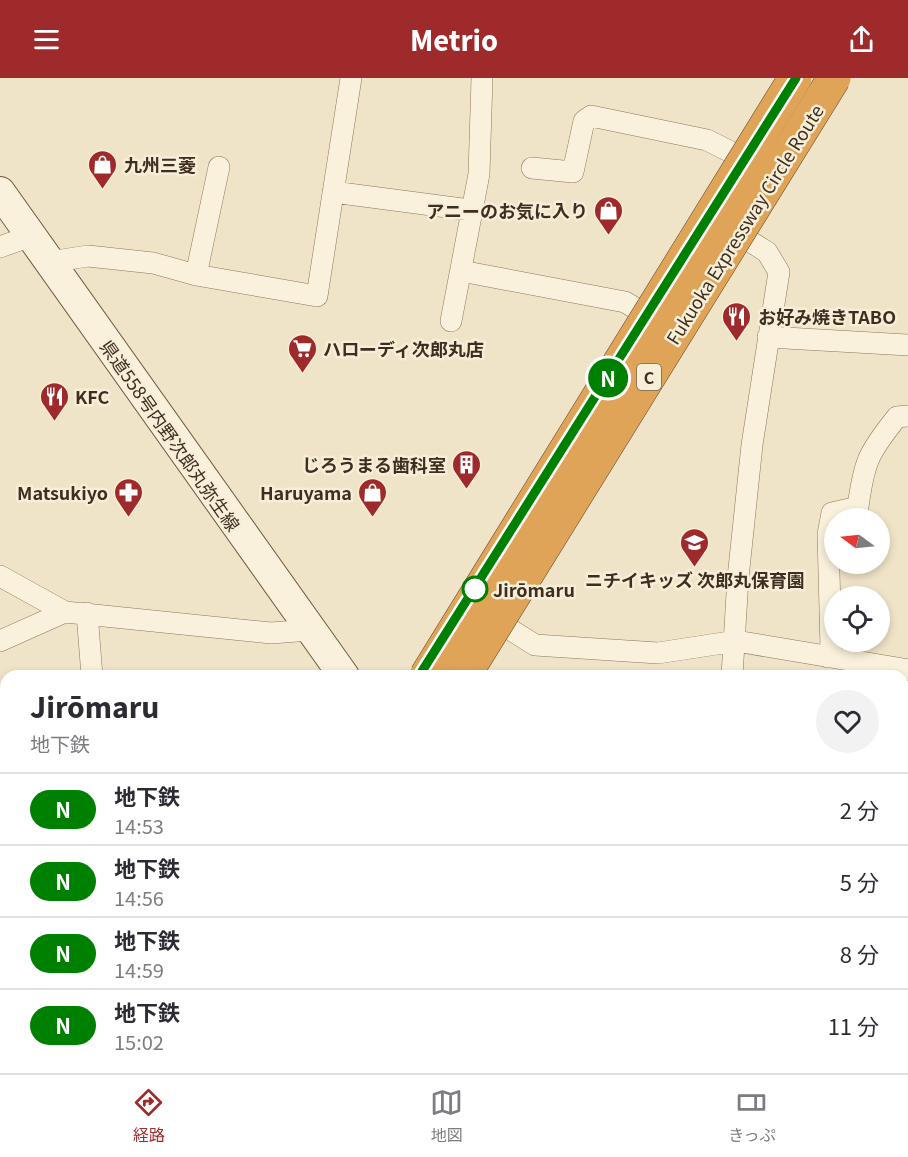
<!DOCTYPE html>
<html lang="ja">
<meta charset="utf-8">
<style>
:root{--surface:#fff;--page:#f2f2f3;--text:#2b2b33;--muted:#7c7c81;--line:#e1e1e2;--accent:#9e2a2b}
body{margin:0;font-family:Georgia,"Noto Sans JP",serif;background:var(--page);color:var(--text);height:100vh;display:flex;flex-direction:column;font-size:22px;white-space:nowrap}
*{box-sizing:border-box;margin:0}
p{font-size:20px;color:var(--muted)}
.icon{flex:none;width:33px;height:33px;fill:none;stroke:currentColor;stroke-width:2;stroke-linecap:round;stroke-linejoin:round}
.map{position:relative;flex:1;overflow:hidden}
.drawer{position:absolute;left:0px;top:592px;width:909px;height:404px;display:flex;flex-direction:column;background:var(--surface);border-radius:18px 18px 0 0;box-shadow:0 3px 9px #0003}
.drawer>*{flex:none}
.badge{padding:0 12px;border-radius:20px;font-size:21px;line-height:39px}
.needle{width:39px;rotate:285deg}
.buttons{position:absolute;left:824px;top:430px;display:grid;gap:12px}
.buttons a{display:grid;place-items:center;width:66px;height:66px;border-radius:50%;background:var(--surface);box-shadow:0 3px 9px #0003;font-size:30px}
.map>.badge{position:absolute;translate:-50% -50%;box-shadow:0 0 0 3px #fff}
.round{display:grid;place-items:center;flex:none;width:63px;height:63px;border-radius:32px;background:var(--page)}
.summary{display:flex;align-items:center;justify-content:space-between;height:102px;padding:0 30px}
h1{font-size:28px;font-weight:800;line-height:45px}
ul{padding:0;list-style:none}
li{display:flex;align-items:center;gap:18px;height:72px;padding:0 30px;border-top:2px solid var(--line)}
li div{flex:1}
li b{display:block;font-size:22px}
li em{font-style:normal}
li .badge{min-width:66px;font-weight:700;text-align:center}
header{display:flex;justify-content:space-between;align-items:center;height:78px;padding:0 30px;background:var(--accent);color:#fff;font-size:27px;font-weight:800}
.menu{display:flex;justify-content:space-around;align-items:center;height:84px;border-top:2px solid var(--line);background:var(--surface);font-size:16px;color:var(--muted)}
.menu a{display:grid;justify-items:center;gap:3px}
.menu .active{color:var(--accent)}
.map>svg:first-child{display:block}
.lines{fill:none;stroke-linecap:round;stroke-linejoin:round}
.minor-casing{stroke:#8d765c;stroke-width:22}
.secondary-casing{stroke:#6f573f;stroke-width:32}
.motorway-casing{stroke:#5b4430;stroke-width:34}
.minor{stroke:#faf1dc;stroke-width:21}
.secondary{stroke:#faf1dc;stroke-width:30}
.motorway{stroke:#e0a458;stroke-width:33}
.motorway-bridge-casing{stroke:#5b4430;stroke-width:34;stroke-linecap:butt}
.motorway-bridge{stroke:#e0a458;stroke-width:33}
.line-casing{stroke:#fff;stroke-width:14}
.line{stroke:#008000;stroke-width:9}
.stop-dot{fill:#fff;stroke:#008000;stroke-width:3}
.labels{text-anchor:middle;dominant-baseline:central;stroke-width:5;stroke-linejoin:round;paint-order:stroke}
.shield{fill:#f7eed8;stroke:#756857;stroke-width:1.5}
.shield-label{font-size:16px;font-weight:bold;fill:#3d2e20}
.poi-label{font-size:18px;font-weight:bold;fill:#3d2e20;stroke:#f7eed8;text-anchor:start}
.street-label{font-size:18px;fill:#3d2e20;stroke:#f7eed8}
.stop-label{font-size:18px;font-weight:bold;fill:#3d2e20;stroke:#f7eed8;text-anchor:start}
</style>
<header><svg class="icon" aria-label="menu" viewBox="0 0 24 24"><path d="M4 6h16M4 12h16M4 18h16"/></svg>Metrio<svg class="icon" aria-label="share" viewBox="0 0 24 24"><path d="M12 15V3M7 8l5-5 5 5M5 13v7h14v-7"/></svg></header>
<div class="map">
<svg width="908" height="995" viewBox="0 0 908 995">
<rect width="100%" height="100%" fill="#f0e4c8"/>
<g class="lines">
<defs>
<path id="minor" d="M 532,90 L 573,94 L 584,43 L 591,38 L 707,62 L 743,80
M 333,114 L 470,132
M 0,169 L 31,158
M 49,184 L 88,178 L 153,185 L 196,197 L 317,218 L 351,0
M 461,193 L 625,224 L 645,236
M 196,197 L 219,89
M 451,243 L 479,96 L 482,0
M 768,259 L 908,267
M 0,498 L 65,534 L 271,555 L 310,552
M 87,535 L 92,598
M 500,545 L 535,567 L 658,575 L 736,563 L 908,592
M 0,563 L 65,534
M 828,579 L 831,570 L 828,456 L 832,435 L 858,429 C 864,384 868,375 897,339 L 908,338
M 732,598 L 738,500 L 752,367 L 779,194 L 767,174 L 740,157
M 903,885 L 908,885
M 0,887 L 6,889
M 575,990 L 579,995
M 697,990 L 698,995
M 423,995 L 423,990"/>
<path id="secondary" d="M 0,114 L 344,598
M 671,990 L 677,995"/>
<path id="motorway" d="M 182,995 L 185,990
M 219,995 L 222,990"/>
</defs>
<use href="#minor" class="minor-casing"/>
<use href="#secondary" class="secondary-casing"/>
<use href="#motorway" class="motorway-casing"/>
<use href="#minor" class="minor"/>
<use href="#secondary" class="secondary"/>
<use href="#motorway" class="motorway"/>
<defs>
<path id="motorway-bridge" d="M 426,598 L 795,0
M 464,598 L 834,0"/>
</defs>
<use href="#motorway-bridge" class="motorway-bridge-casing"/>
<use href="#motorway-bridge" class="motorway-bridge"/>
</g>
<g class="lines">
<defs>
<path id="line" d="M 419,598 L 796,0"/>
</defs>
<use href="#line" class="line-casing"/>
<use href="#line" class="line"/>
</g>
<defs>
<symbol id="shop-pin" viewBox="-11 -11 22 30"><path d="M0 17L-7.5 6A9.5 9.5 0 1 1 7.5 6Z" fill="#9e2a2b" stroke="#f7eed8"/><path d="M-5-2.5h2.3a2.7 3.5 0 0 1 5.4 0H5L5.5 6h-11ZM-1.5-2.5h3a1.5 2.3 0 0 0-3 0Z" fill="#fff"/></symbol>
<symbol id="restaurant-pin" viewBox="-11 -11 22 30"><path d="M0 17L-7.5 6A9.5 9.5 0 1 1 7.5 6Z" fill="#9e2a2b" stroke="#f7eed8"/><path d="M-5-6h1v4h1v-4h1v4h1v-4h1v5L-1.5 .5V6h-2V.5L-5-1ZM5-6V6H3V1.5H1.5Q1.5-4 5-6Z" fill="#fff"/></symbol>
<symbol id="supermarket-pin" viewBox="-11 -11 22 30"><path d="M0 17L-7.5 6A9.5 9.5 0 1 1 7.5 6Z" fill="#9e2a2b" stroke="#f7eed8"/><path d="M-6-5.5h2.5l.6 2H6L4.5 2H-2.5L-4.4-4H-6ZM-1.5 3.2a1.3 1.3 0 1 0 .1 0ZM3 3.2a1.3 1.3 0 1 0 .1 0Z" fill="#fff"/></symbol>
<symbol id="building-pin" viewBox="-11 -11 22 30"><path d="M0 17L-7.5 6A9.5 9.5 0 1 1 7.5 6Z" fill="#9e2a2b" stroke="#f7eed8"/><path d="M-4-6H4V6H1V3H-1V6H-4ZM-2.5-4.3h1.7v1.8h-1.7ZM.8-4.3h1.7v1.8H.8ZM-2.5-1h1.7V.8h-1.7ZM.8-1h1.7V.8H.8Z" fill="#fff"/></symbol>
<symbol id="pharmacy-pin" viewBox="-11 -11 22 30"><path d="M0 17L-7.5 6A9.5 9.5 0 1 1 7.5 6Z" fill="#9e2a2b" stroke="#f7eed8"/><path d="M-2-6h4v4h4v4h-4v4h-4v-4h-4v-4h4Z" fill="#fff"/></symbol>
<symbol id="school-pin" viewBox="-11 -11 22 30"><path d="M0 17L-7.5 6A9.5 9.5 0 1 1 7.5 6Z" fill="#9e2a2b" stroke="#f7eed8"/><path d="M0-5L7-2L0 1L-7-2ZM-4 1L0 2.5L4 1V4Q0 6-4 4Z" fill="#fff"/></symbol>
</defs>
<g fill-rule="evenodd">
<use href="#shop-pin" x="86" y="70" width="33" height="45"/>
<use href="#shop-pin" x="592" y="116" width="33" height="45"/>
<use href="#restaurant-pin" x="720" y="222" width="33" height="45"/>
<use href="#supermarket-pin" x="286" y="254" width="33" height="45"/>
<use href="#restaurant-pin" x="38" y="302" width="33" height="45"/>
<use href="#building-pin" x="450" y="370" width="33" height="45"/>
<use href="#pharmacy-pin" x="112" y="398" width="33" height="45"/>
<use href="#shop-pin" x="356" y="398" width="33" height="45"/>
<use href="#school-pin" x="678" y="448" width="33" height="45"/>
</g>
<circle class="stop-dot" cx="475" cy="511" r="12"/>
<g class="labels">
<rect class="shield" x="637" y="286" width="24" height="26" rx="4.5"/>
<g class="shield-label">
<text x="649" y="299">C</text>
</g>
<g class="poi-label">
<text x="124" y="86">九州三菱</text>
<text x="588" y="132" text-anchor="end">アニーのお気に入り</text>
<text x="758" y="238">お好み焼きTABO</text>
<text x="323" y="270">ハローディ次郎丸店</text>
<text x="75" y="318">KFC</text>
<text x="446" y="386" text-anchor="end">じろうまる歯科室</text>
<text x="108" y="414" text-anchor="end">Matsukiyo</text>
<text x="352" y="414" text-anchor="end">Haruyama</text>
<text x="695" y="501" text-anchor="middle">ニチイキッズ 次郎丸保育園</text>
</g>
<g class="street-label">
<text transform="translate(744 146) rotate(-58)">Fukuoka Expressway Circle Route</text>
<text transform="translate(171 357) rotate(55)">県道558号内野次郎丸弥生線</text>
</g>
<g class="stop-label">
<text x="493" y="511">Jirōmaru</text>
</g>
</g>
</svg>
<div class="buttons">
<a><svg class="needle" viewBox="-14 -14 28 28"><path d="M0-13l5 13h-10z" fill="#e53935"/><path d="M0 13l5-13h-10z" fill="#7c7c81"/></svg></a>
<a><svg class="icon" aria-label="locate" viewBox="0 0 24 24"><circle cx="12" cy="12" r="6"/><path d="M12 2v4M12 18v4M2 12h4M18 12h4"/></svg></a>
</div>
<b class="badge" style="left:608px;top:300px;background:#008000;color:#fff">N</b>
<section class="drawer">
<div class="summary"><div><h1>Jirōmaru</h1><p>地下鉄</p></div><a class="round"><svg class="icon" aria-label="heart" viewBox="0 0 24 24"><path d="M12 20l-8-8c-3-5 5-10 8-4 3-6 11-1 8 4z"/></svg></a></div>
<ul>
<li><span class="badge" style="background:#008000;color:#fff">N</span><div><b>地下鉄</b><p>14:53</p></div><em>2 分</em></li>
<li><span class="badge" style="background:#008000;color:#fff">N</span><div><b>地下鉄</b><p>14:56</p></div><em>5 分</em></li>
<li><span class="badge" style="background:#008000;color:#fff">N</span><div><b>地下鉄</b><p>14:59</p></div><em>8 分</em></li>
<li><span class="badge" style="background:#008000;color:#fff">N</span><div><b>地下鉄</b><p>15:02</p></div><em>11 分</em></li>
</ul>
</section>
</div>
<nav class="menu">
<a class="active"><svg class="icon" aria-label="directions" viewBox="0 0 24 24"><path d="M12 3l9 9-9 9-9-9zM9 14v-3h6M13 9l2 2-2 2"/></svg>経路</a>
<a><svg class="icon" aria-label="map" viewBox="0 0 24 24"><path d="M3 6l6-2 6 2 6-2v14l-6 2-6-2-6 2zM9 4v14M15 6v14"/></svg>地図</a>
<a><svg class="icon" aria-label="tickets" viewBox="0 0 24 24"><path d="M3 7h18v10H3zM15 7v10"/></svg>きっぷ</a>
</nav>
